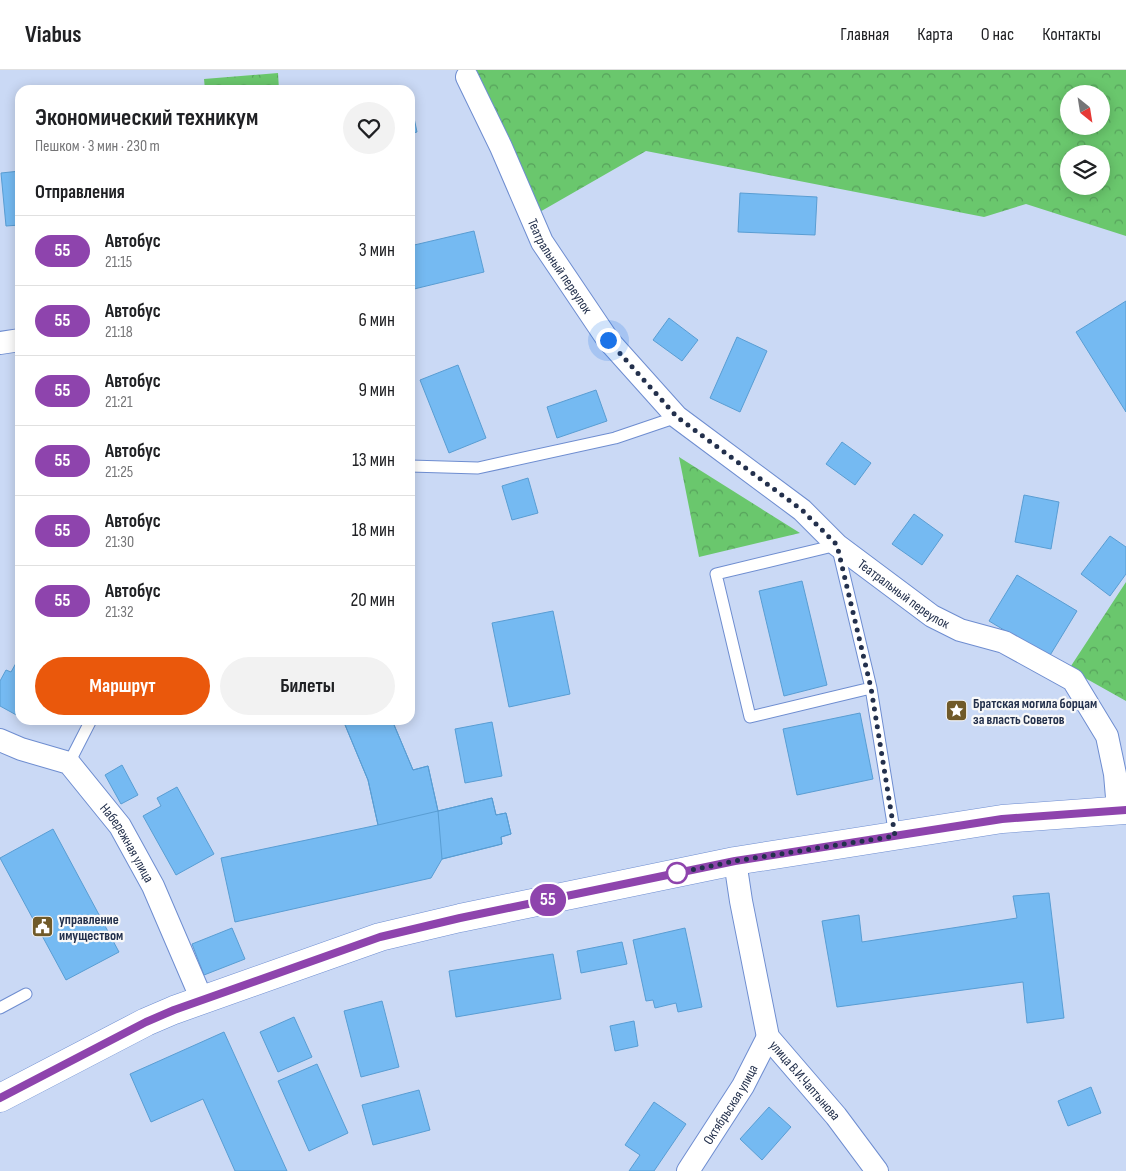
<!DOCTYPE html>
<html lang="ru">
<meta charset="utf-8">
<style>
:root{--surface:#fff;--page:#f2f2f2;--text:#202124;--muted:#757577;--line:#e0e0e0;--accent:#ea580c}
body{margin:0;font-family:"Sofia Sans Condensed",sans-serif;background:var(--page);color:var(--text);height:100vh;display:flex;flex-direction:column;font-size:19px;white-space:nowrap}
*{box-sizing:border-box;margin:0}
p{font-size:16px;color:var(--muted)}
.icon{flex:none;width:28px;height:28px;fill:none;stroke:currentColor;stroke-width:2;stroke-linecap:round;stroke-linejoin:round}
.map{position:relative;flex:1;overflow:hidden}
.panel{position:absolute;left:15px;top:15px;width:400px;height:640px;display:flex;flex-direction:column;background:var(--surface);border-radius:15px;box-shadow:0 2px 12px #0003}
.panel>*{flex:none}
.badge{padding:0 10px;border-radius:16px;font-size:18px;line-height:32px}
.needle{width:32px;rotate:150deg}
.tools{position:absolute;left:1060px;top:15px;display:grid;gap:10px}
.tools a{display:grid;place-items:center;width:50px;height:50px;border-radius:50%;background:var(--surface);box-shadow:0 2px 12px #0003;font-size:25px}
.you{position:absolute;width:25px;height:25px;margin:-12px;border:4px solid #fff;border-radius:50%;background:#1a73e8;box-shadow:0 0 0 8px #1a73e833}
.map>.badge{position:absolute;translate:-50% -50%;box-shadow:0 0 0 2px #fff}
h2{padding:0 20px;font-size:19px;line-height:45px}
.round{display:grid;place-items:center;flex:none;width:52px;height:52px;border-radius:26px;background:var(--page)}
.head{display:flex;align-items:center;justify-content:space-between;height:85px;padding:0 20px}
h1{font-size:24px;font-weight:700;line-height:38px}
.cta{display:flex;gap:10px;margin-top:auto;padding:10px 20px}
.cta a{flex:1;height:58px;border-radius:30px;background:var(--accent);color:#fff;font-size:20px;font-weight:700;line-height:58px;text-align:center}
.cta a+a{background:var(--page);color:var(--text)}
ul{padding:0;list-style:none}
li{display:flex;align-items:center;gap:15px;height:70px;padding:0 20px;border-top:1px solid var(--line)}
li div{flex:1}
li b{display:block;font-size:19px}
li em{font-style:normal}
li .badge{min-width:55px;font-weight:700;text-align:center}
header{display:flex;align-items:center;gap:30px;box-sizing:border-box;height:70px;padding:0 25px;background:var(--surface);border-bottom:1px solid var(--line)}
header strong{font-size:24px}
nav{display:flex;gap:28px;margin-inline-start:auto;font-size:18px}
.map>svg:first-child{display:block}
.park{fill:url(#park-crowns);fill-rule:evenodd}
.building{fill:#75baf2;stroke:#599dd3}
.lines{fill:none;stroke-linecap:round;stroke-linejoin:round}
.lane-casing{stroke:#6e8dd0;stroke-width:13}
.street-casing{stroke:#6e8dd0;stroke-width:24}
.primary-casing{stroke:#6e8dd0;stroke-width:29}
.lane{stroke:#fff;stroke-width:11}
.street{stroke:#fff;stroke-width:22}
.primary{stroke:#fff;stroke-width:28}
.line-casing{stroke:#fff;stroke-width:11}
.line{stroke:#8e44ad;stroke-width:8}
.walk{stroke:#23304c;stroke-width:5;stroke-dasharray:0 9}
.stop-dot{fill:#fff;stroke:#8e44ad;stroke-width:2.5}
.labels{text-anchor:middle;dominant-baseline:central;stroke-width:4.5;stroke-linejoin:round;paint-order:stroke}
.street-label{font-size:14px;fill:#23304c;stroke:#f9f9f9}
.poi-label{font-size:14px;font-weight:bold;fill:#23304c;stroke:#f9f9f9;text-anchor:start}
</style>
<header>
<strong>Viabus</strong>
<nav><a>Главная</a><a>Карта</a><a>О нас</a><a>Контакты</a></nav>
</header>
<div class="map">
<svg width="1126" height="1101" viewBox="0 0 1126 1101">
<defs>
<pattern id="park-crowns" width="20" height="18" patternUnits="userSpaceOnUse" patternTransform="scale(1.25)"><rect width="20" height="18" fill="#6ac76d"/><path d="M2 6a3 3 0 1 1 6 0M12 15a3 3 0 1 1 6 0" fill="none" stroke="#57a25c"/></pattern>
</defs>
<rect width="100%" height="100%" fill="#cad9f5"/>
<path class="park" d="M 465,0 L 1126,0 L 1126,166 L 1026,134 L 984,147 L 646,81 L 531,147 ZM 1069,24 L 1101,24 L 1101,56 L 1069,56 ZM 1069,84 L 1101,84 L 1101,116 L 1069,116 Z
M 278,3 L 279,20 L 205,20 L 204,9 Z
M 679,387 L 800,463 L 699,487 Z
M 1126,512 L 1126,631 L 1069,599 Z"/>
<path class="building" d="M 410,29 L 417,62 L 410,64 Z
M 20,101 L 20,155 L 6,156 L 1,103 Z
M 740,123 L 817,127 L 815,165 L 738,162 Z
M 474,161 L 484,202 L 410,220 L 410,176 Z
M 1126,231 L 1126,342 L 1076,262 Z
M 669,248 L 698,270 L 682,291 L 653,270 Z
M 737,267 L 767,281 L 740,342 L 710,328 Z
M 458,295 L 486,368 L 449,383 L 420,310 Z
M 596,320 L 607,351 L 557,368 L 547,337 Z
M 842,372 L 871,393 L 855,415 L 826,394 Z
M 528,408 L 538,443 L 512,450 L 502,416 Z
M 1024,425 L 1059,432 L 1051,479 L 1015,472 Z
M 914,444 L 943,465 L 922,495 L 892,474 Z
M 1110,466 L 1126,477 L 1126,504 L 1110,526 L 1081,504 Z
M 1017,505 L 1077,541 L 1049,587 L 989,551 Z
M 802,511 L 827,615 L 784,626 L 759,521 Z
M 553,541 L 570,624 L 509,637 L 492,553 Z
M 20,586 L 20,647 L 0,636 L 0,611 L 6,600 L 11,602 Z
M 860,643 L 873,709 L 797,725 L 783,659 Z
M 343,650 L 392,650 L 413,700 L 428,696 L 438,741 L 378,755 L 368,710 Z
M 343,650 L 392,650 L 413,700 L 428,696 L 438,741 L 492,728 L 496,745 L 506,743 L 511,764 L 501,767 L 502,774 L 442,789 L 431,808 L 235,852 L 221,788 L 378,755 L 368,710 Z
M 492,652 L 502,706 L 465,713 L 455,659 Z
M 122,695 L 138,725 L 121,734 L 105,705 Z
M 177,717 L 214,784 L 176,805 L 143,746 L 161,736 L 157,728 Z
M 492,728 L 496,745 L 506,743 L 511,764 L 501,767 L 502,774 L 442,789 L 438,741 Z
M 53,759 L 119,882 L 66,910 L 0,788 Z
M 1049,823 L 1064,948 L 1027,953 L 1023,912 L 837,937 L 822,851 L 859,845 L 862,872 L 1017,848 L 1013,826 Z
M 232,858 L 245,889 L 204,905 L 192,874 Z
M 685,858 L 702,937 L 678,942 L 676,933 L 655,938 L 653,930 L 646,931 L 633,870 Z
M 622,872 L 627,894 L 581,903 L 577,881 Z
M 553,884 L 561,929 L 456,947 L 449,901 Z
M 382,931 L 399,997 L 361,1007 L 344,941 Z
M 294,947 L 312,987 L 278,1002 L 260,962 Z
M 634,951 L 638,976 L 615,981 L 610,956 Z
M 224,962 L 287,1101 L 235,1101 L 203,1029 L 151,1052 L 130,1004 Z
M 317,994 L 348,1063 L 309,1081 L 278,1011 Z
M 1091,1017 L 1101,1043 L 1068,1056 L 1058,1031 Z
M 419,1020 L 430,1060 L 373,1075 L 362,1035 Z
M 654,1032 L 686,1054 L 654,1101 L 629,1101 L 640,1085 L 625,1075 Z
M 769,1037 L 791,1057 L 762,1090 L 740,1069 Z"/>
<g class="lines">
<defs>
<path id="lane" d="M 410,396 L 478,398 L 615,368 L 677,347
M 871,618 L 750,647 L 716,504 L 837,475 L 871,618 L 895,766
M 69,693 L 91,650
M 0,938 L 26,924"/>
<g id="street">
<path id="s1" d="M 467,7 L 501,77 L 542,172 L 608,270 L 677,347 L 802,440 L 837,475 L 932,546 L 960,560 L 1004,572 L 1073,610 L 1107,666 L 1115,704 L 1118,739"/>
<path d="M 0,273 L 20,270"/>
<path id="s2" d="M 0,670 L 21,679 L 69,693 L 120,756 L 153,816 L 202,930"/>
<path id="s3" d="M 735,791 L 741,831 L 768,967 L 836,1046 L 877,1101"/>
<path id="s4" d="M 688,1101 L 743,1016 L 768,967"/>
</g>
<path id="primary" d="M 0,1028 L 146,952 L 174,940 L 380,867 L 460,848 L 735,791 L 1002,749 L 1126,740"/>
</defs>
<use href="#lane" class="lane-casing"/>
<use href="#street" class="street-casing"/>
<use href="#primary" class="primary-casing"/>
<use href="#lane" class="lane"/>
<use href="#street" class="street"/>
<use href="#primary" class="primary"/>
</g>
<g class="lines">
<defs>
<path id="line" d="M 0,1028 L 146,952 L 174,940 L 380,867 L 460,848 L 735,791 L 1002,749 L 1126,740"/>
</defs>
<use href="#line" class="line-casing"/>
<use href="#line" class="line"/>
<path class="walk" d="M 608,270 L 677,347 L 802,440 L 837,475 L 871,618 L 895,766 L 735,791 L 677,803"/>
</g>
<defs>
<symbol id="sight-square" viewBox="-11 -11 22 22"><rect x="-9" y="-9" width="18" height="18" rx="4" fill="#705a29" stroke="#f9f9f9"/><path d="M0-6L1.8-2.2L6-1.7L2.9 1.2L3.7 5.4L0 3.3L-3.7 5.4L-2.9 1.2L-6-1.7L-1.8-2.2Z" fill="#fff"/></symbol>
<symbol id="civic-square" viewBox="-11 -11 22 22"><rect x="-9" y="-9" width="18" height="18" rx="4" fill="#705a29" stroke="#f9f9f9"/><path d="M-.6-6.5H3V-4.5H.6V-3L4-1V1h2V6H-6V1h2V-1L-.6-3ZM-1.2 2.5V6h2.4V2.5Z" fill="#fff"/></symbol>
</defs>
<g fill-rule="evenodd">
<use href="#sight-square" x="944" y="628" width="25" height="25"/>
<use href="#civic-square" x="30" y="844" width="25" height="25"/>
</g>
<circle class="stop-dot" cx="677" cy="803" r="10"/>
<g class="labels">
<g class="street-label">
<text stroke="none"><textPath href="#s1" startOffset="211">Театральный переулок</textPath></text>
<text stroke="none"><textPath href="#s1" startOffset="691">Театральный переулок</textPath></text>
<text stroke="none"><textPath href="#s2" startOffset="172">Набережная улица</textPath></text>
<text stroke="none"><textPath href="#s3" startOffset="236">улица В.И.Чаптынова</textPath></text>
<text stroke="none"><textPath href="#s4" startOffset="79">Октябрьская улица</textPath></text>
</g>
<g class="poi-label">
<text x="973" y="633">Братская могила борцам<tspan x="973" dy="16">за власть Советов</tspan></text>
<text x="59" y="849">управление<tspan x="59" dy="16">имуществом</tspan></text>
</g>
</g>
</svg>
<div class="tools">
<a><svg class="needle" viewBox="-14 -14 28 28"><path d="M0-13l5 13h-10z" fill="#e53935"/><path d="M0 13l5-13h-10z" fill="#757577"/></svg></a>
<a><svg class="icon" aria-label="layers" viewBox="0 0 24 24"><path d="M12 4l9 5-9 5-9-5zM3 14l9 5 9-5"/></svg></a>
</div>
<div class="you" style="left:608px;top:270px"></div>
<b class="badge" style="left:548px;top:830px;background:#8e44ad;color:#fff">55</b>
<section class="panel">
<div class="head"><div><h1>Экономический техникум</h1><p>Пешком · 3 мин · 230 m</p></div><a class="round"><svg class="icon" aria-label="heart" viewBox="0 0 24 24"><path d="M12 20l-8-8c-3-5 5-10 8-4 3-6 11-1 8 4z"/></svg></a></div>
<h2>Отправления</h2>
<ul>
<li><span class="badge" style="background:#8e44ad;color:#fff">55</span><div><b>Автобус</b><p>21:15</p></div><em>3 мин</em></li>
<li><span class="badge" style="background:#8e44ad;color:#fff">55</span><div><b>Автобус</b><p>21:18</p></div><em>6 мин</em></li>
<li><span class="badge" style="background:#8e44ad;color:#fff">55</span><div><b>Автобус</b><p>21:21</p></div><em>9 мин</em></li>
<li><span class="badge" style="background:#8e44ad;color:#fff">55</span><div><b>Автобус</b><p>21:25</p></div><em>13 мин</em></li>
<li><span class="badge" style="background:#8e44ad;color:#fff">55</span><div><b>Автобус</b><p>21:30</p></div><em>18 мин</em></li>
<li><span class="badge" style="background:#8e44ad;color:#fff">55</span><div><b>Автобус</b><p>21:32</p></div><em>20 мин</em></li>
</ul>
<div class="cta"><a>Маршрут</a><a>Билеты</a></div>
</section>
</div>
